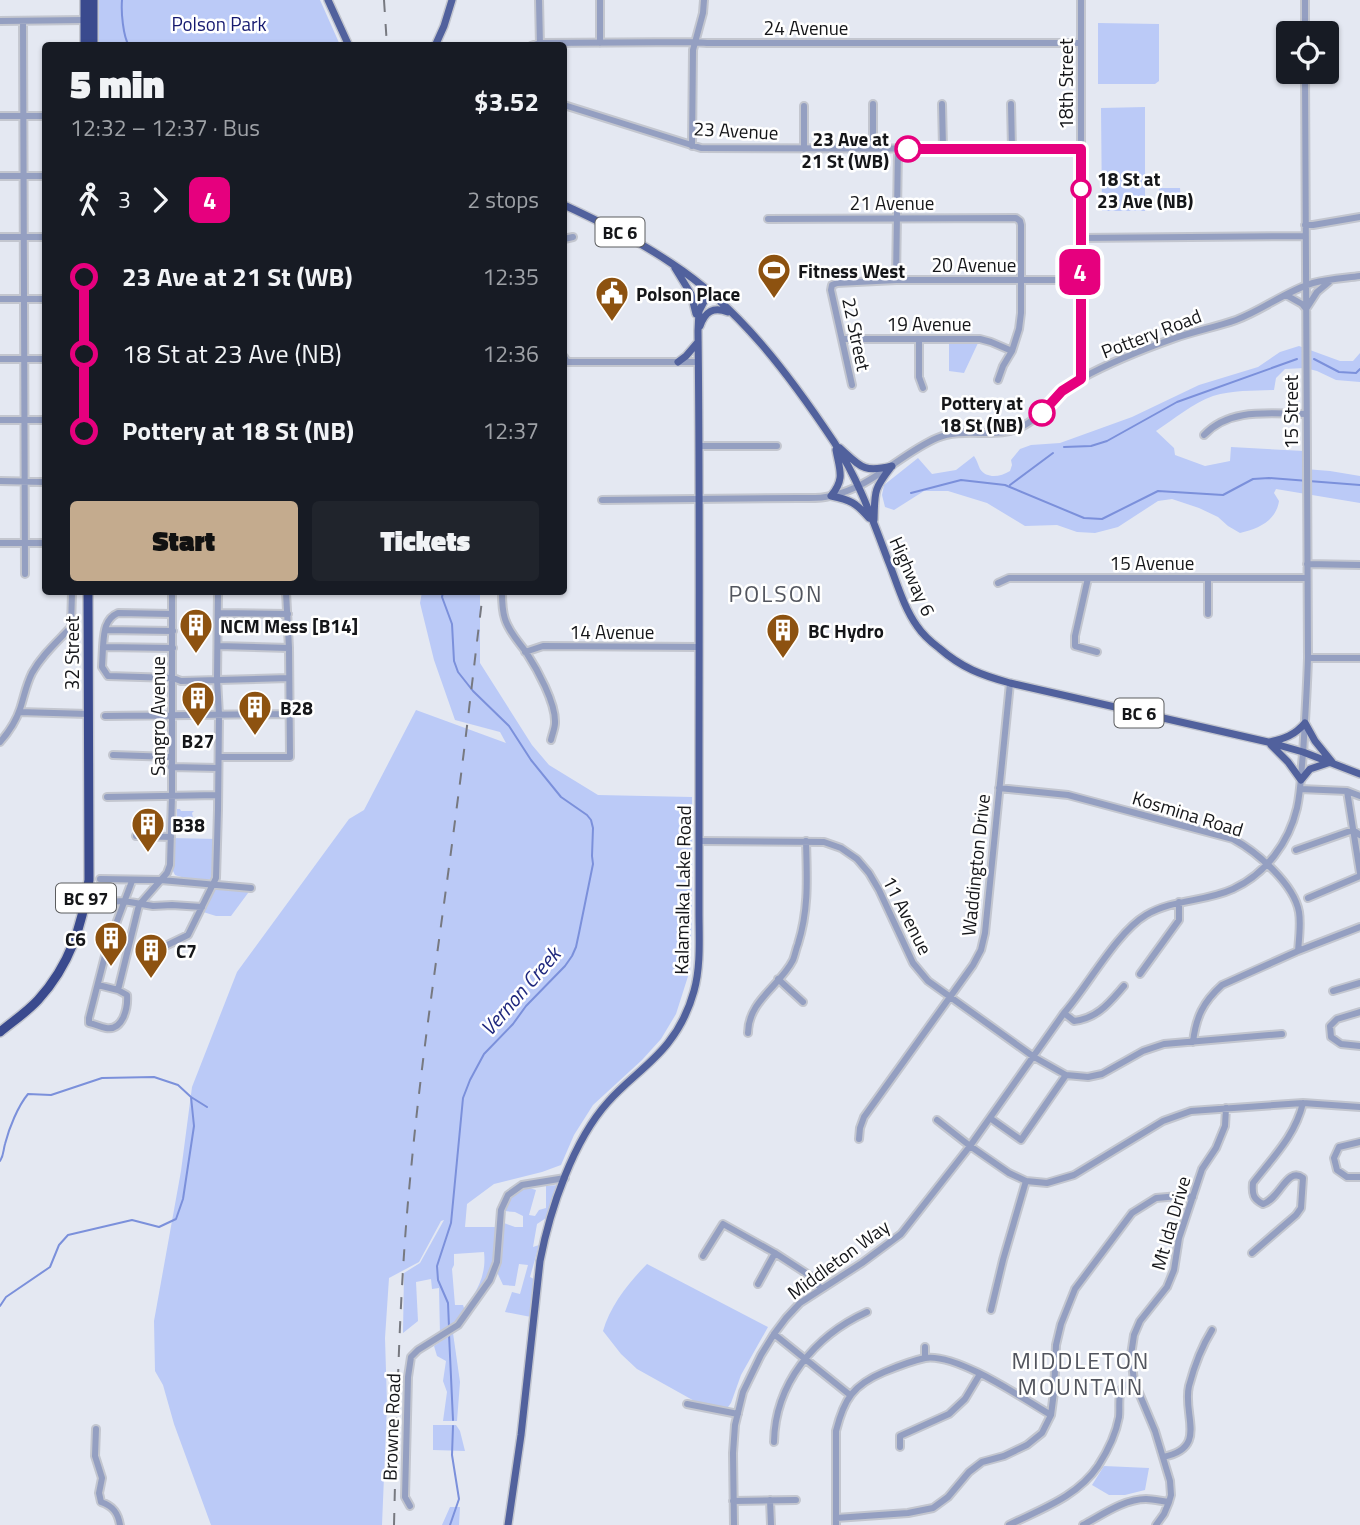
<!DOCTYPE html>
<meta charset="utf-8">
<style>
:root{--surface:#171b24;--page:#20242c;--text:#f1f3f6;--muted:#9ea1a6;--accent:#c4ab8e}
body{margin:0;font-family:"Titillium Web",sans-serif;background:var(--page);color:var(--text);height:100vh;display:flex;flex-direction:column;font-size:26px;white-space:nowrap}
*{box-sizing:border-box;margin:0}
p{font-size:23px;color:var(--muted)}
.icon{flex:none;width:38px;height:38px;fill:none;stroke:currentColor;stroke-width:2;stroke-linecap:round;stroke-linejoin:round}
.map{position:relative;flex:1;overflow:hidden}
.details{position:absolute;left:42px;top:42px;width:525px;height:553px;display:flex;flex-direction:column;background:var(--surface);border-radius:7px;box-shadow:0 2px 5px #0004}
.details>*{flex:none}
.badge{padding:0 14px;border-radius:10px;font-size:24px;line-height:46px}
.fabs{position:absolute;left:1276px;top:21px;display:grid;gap:14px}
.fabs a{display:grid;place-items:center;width:63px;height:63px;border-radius:7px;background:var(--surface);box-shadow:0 2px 5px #0004;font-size:35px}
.map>.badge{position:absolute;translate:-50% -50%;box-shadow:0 0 0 4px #fff}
.legs{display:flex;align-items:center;gap:10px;height:77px;padding:0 28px;font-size:23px}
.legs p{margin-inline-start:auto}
.summary{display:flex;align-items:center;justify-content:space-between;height:119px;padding:0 28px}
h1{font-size:38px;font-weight:800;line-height:52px}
.button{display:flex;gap:14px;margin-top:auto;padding:14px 28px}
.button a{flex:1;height:80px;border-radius:7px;background:var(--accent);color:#111;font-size:28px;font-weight:800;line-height:80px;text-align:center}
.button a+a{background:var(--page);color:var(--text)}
ul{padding:0 28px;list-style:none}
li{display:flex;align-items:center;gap:24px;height:77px;font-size:26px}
li i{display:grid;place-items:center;width:10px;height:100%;margin:0 9px;background:currentColor}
li i::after{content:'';width:18px;height:18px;margin:-9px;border:5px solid;border-radius:50%;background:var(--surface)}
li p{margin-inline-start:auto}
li:first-child i{background:linear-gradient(#0000 50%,currentColor 0)}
li:last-child i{background:linear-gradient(currentColor 50%,#0000 0)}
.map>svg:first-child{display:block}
.green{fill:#bbcaf7}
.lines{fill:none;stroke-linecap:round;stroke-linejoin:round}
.stream{stroke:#7b90db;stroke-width:2}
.minor-casing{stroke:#c3c6cf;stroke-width:10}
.major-casing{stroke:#c3c6cf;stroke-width:10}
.highway-casing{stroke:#c3c6cf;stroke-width:12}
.minor{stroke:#949fc1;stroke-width:6}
.major{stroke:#51619d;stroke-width:7}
.highway{stroke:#3a4a8e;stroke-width:9}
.rail{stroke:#777980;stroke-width:2;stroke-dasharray:12 12;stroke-linecap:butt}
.line-1-casing{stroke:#fff;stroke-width:16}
.line-1{stroke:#e6007e;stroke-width:10}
.stop-1-dot{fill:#fff;stroke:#e6007e;stroke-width:3.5}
.labels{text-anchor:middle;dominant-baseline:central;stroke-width:5;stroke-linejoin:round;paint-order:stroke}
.shield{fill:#fff;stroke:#5b5c5e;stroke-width:2}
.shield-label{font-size:18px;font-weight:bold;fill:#151619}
.park-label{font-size:19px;fill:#161a70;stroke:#fff}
.street-label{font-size:19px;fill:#151619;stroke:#fff}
.stop-label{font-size:19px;font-weight:bold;fill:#151619;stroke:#fff;text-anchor:end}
.poi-label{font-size:19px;font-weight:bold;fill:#151619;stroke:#fff;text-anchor:start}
.water-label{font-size:21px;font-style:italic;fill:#1f287e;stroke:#fff}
.quarter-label{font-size:23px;letter-spacing:2px;fill:#52555e;stroke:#fff}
</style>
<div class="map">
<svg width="1360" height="1525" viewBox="0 0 1360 1525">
<rect width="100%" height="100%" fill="#e4e8f2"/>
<path class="green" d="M 99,0 L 320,0 L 340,45 L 98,45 Z
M 1098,23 L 1159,24 L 1159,81 L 1155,84 L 1098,84 Z
M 1145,107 L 1145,211 L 1102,211 L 1101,108 Z
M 1159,188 L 1180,188 L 1181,201 L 1159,202 Z
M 949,342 L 978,343 L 964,373 L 949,371 Z
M 1299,346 L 1340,361 L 1353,361 L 1360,353 L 1360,382 L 1336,380 L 1317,371 L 1305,368 L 1285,369 L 1276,378 L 1274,390 C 1254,391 1233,390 1213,396 C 1193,403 1174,419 1156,431 L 1174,448 L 1175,455 L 1205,466 L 1230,461 L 1231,447 L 1304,451 L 1305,469 L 1330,471 L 1360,476 L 1360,503 L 1276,489 L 1274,493 L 1279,501 C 1276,521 1258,529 1240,533 L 1228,526 L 1218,517 L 1199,508 L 1172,499 L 1158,501 L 1118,527 L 1095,533 L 1077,532 L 1057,525 L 1025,526 L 987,503 L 948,491 L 924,491 L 894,510 L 885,507 L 882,495 L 884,485 L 918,458 L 932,474 L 956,470 L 974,456 C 977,460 978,465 980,469 C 987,479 1000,477 1010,471 L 1012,465 L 1011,460 L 1020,449 L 1031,445 L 1060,443 L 1132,417 L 1199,385 L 1258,367 L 1280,352 Z
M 422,592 L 480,592 L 480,663 L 532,745 L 549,765 L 598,795 L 692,797 L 692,908 L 690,970 L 676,1014 L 661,1039 L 642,1060 L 593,1105 L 574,1135 L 561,1165 L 542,1172 L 494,1184 L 467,1204 L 465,1227 L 497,1227 L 494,1261 L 488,1279 L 474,1300 L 472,1298 C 481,1283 486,1270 484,1252 L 454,1254 L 454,1265 L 452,1269 L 455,1305 L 463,1305 L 465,1311 L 455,1325 L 440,1335 L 439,1288 L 432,1289 L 431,1279 L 416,1282 L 418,1321 L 403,1333 L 404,1273 L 420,1263 L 444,1220 L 441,1221 L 419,1262 L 389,1278 L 385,1338 L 387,1404 L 382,1525 L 211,1525 L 174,1424 L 163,1385 L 155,1371 L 154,1321 L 181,1171 L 192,1087 L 237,972 L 349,819 L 364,810 L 416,710 L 506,743 L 500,732 L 455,720 L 434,660 L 420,603 Z
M 177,809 L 180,809 L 181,811 L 194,811 L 192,813 L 194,822 L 177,823 Z
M 171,838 L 217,839 L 216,875 C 206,885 187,879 175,875 L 170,865 Z
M 212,884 L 251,889 L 231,916 L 216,916 L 200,911 Z
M 558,1185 L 546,1218 L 537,1224 L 533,1247 L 539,1245 L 530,1277 L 534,1279 L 531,1317 L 505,1312 L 512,1292 L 520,1294 L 528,1265 L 519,1264 L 515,1286 L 503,1285 L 496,1270 L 501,1259 L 504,1223 L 515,1227 L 523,1227 L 523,1216 L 515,1212 L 503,1211 L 509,1196 L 523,1186 L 536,1190 L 529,1215 L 535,1216 L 539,1210 L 546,1208 L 546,1186 Z
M 647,1264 L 768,1327 L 741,1375 L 731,1403 L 728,1407 L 713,1407 L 698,1403 L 637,1369 L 621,1354 L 603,1331 C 610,1306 629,1282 647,1264 Z
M 453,1333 L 460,1382 L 457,1421 L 443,1421 L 447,1392 L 443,1381 L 446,1361 L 437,1356 L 434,1346 Z
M 433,1425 L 456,1425 L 460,1431 L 465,1451 L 433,1450 Z
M 1104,1466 L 1149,1468 L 1145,1490 L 1125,1495 L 1109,1495 L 1092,1485 Z
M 450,1507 L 460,1507 L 459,1525 L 442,1525 Z"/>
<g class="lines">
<path class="stream" d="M 122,0 C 121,12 123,36 129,46
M 1314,359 L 1339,372 L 1356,373 L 1360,369
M 1064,447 L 1091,446 L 1107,441 L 1177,402 L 1297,359
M 1010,485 L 1053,453
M 911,493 L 961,480 L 1005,485 L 1084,518 L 1102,519 L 1158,491 L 1223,495 L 1253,479 L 1269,478 L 1360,485
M 443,592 L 442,597 L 452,624 L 454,661 L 458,672 L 473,691 L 509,726 L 531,760 L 561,797 L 587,815 L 591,820 L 593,828 L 592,856 L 593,864 L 579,933 L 576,947 L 572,956 L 565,966 L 526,1006 L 513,1024 L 484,1054 L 470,1080 L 463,1098 L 451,1223 L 437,1266 L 438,1280 L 448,1303 L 449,1327
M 0,1161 C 4,1155 3,1151 5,1144 C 9,1128 18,1106 28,1094 L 51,1095 L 102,1078 L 154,1077 L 178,1085 L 191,1097 L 207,1107
M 0,1306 L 6,1297 L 50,1267 L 59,1245 L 68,1235 L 132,1220 L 159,1227 L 176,1219 L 183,1199 L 194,1126 L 191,1097
M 449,1334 L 453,1420
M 450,1525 L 459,1499 L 452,1455 L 453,1426"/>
<defs>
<path id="minor" d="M 539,0 L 540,46
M 600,0 L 600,43
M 0,21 L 85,20
M 23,21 L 25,574
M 1305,33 L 1305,0
M 531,46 L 540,43 L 694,42 L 707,43 L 1081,43
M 873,104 L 873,148
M 942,104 L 943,148
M 1011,104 L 1012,149
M 564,105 L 701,148 L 1081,149
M 804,106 L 804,149
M 0,116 L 46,116
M 692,146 L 693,50 L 703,13 L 704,0
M 0,176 L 46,176
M 768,219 L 1016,218 L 1020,221 L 1021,225 L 1021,313 L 1019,329 L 1012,351 L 1003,366 L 998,380
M 1305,225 L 1313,225 L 1360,217
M 0,237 L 46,237
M 1080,238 L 1305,236
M 564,239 L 573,237
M 896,280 L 898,148
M 1286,295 L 1302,304 L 1306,309 L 1317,292 L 1329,282
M 0,299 L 46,299
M 843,339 L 980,339 L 991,342 L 1012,351
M 919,339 L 919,377 L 923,388
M 564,357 L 567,362 L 698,362
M 0,359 L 46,359
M 1081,378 L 1081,0
M 852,385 L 831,290 L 832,285 L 837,283 L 896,280 L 1080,280
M 0,420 L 46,420
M 1204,435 C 1230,407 1271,414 1306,414
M 699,446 L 777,446
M 0,481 L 46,482
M 602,500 L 798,498 C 809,498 820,499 830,496 C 871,488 900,454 937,438 C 966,426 998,441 1025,425 C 1047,412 1060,390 1082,378 C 1111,362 1144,349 1175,338 C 1195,331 1216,327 1236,320 C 1263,310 1286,291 1313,283 C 1328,279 1345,278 1360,276
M 0,543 L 46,543
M 1307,564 L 1360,565
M 1088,578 L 1075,636 L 1075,646 L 1097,652
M 1208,578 L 1208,614
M 998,583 L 1009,578 L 1307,578
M 502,592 C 502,601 502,610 505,619 C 509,632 518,641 526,652 C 537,669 556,703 555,723 C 555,728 552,735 551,740
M 218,613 L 288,614
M 172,614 L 118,613 C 104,619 104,634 103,647 L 173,648
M 105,630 L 173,631
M 218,646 L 289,648
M 103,647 L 102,667 L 108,676 L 173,678 L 181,681 L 289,678
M 525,652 L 543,646 L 699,647
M 1308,658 L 1360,658
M 19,712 L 88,714
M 105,716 L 290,714
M 0,742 C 8,733 16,721 20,709 C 24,697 26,685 32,673 C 42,655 57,642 71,627 L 72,592
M 113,755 L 172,757
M 219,757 L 290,757 L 289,648 L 286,592
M 171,767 L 218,768
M 999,788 L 1068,795 L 1233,839 C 1257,852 1294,884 1299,912 C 1301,924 1299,939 1298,951
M 1300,789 L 1347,791 L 1360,796
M 1347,791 L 1360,873
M 107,797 L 218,795
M 136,836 L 171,837
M 699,841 L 824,842 L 841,848 L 857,859 L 869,873 L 879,890 L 913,963 L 928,981 L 1034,1057 L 1066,1075 L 1088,1077 L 1102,1074 L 1143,1051 L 1164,1044 L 1282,1034
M 1296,850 L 1353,830 L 1360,835
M 100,879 L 161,880 L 251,888
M 1308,898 L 1360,876
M 106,902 L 124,901 L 153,906 L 172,905 L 202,907
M 153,952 L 188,935 L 216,878 L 218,810 L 219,715 L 217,679 L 218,592
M 1140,974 L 1179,920 L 1179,902
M 778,979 L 803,1002
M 98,985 L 118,990 L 127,995 C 128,1008 123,1031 106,1028 C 100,1027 95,1024 89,1023 L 89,1018 L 107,948 L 132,881
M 118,990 L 139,905 L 167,873 L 170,865 L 172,795 L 172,592
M 1333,991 L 1360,983
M 1360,1012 L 1337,1019 L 1330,1026 L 1331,1037 L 1341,1044 L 1360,1046
M 1064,1013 L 1074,1021 C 1098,1018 1109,1003 1124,986
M 748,1033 C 748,1001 780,986 793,960 C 795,955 796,949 798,944 C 809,909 807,878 806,841
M 1193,1042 C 1196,1017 1203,1002 1222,985 L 1298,951 L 1360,927
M 990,1118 L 1021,1140 L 1066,1075
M 937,1120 L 970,1146 L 1009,1173 L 1026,1181 L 1047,1183 L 1074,1175 L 1163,1121 L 1191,1111 L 1303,1103 L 1360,1107
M 859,1139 L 860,1128 L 864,1117 L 973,965 L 981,950 L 985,933 L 1010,683
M 1360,1142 L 1339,1147 L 1334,1158 L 1337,1170 L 1347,1177 L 1360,1177
M 1252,1253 L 1296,1215 L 1301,1208 L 1303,1178 C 1287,1166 1280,1199 1263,1204 C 1253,1199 1252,1194 1253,1183 C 1273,1157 1295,1136 1303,1103
M 703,1256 L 723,1224 L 775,1253 L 812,1277 L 821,1289
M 758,1284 L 775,1253
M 991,1310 L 1003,1260 L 1026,1181
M 774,1334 L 850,1395
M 925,1358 L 925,1347
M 687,1404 L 738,1414
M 96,1429 L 95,1456 L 102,1478 L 99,1493 L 101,1502 C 113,1506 118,1513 120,1525
M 774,1442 C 775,1384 814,1336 867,1312
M 900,1447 L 900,1436 L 949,1414 L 965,1399 L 980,1374
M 1163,1457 C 1209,1448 1182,1415 1189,1386 C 1194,1367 1202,1346 1212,1330
M 770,1500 L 771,1525
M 733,1501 L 796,1500
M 410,1506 L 405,1497 L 408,1377 L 411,1357 L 418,1350 L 458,1325 L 490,1280 L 497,1262 L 501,1210 L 508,1195 L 522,1185 L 565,1178
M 836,1518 L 908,1513 L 933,1508 L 948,1497 L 969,1472 L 982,1462 L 1004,1456 L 1027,1445 L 1042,1433 L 1051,1415 L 1054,1392 L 1056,1345 L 1061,1324 L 1075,1289 L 1132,1213 L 1156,1198 L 1179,1196 L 1193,1197
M 734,1525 L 733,1453 L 735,1425 L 743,1392 L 761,1355 L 774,1334 L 786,1318 L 800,1303 L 862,1263 L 901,1234 L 970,1146 L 1064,1013 C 1088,986 1116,933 1146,915 C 1173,899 1205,902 1233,889 C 1266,874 1289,842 1297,808 C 1301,790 1301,772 1303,754 C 1305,722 1307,690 1308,658 L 1305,72
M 836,1525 L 836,1431 C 844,1399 853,1385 884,1372 C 896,1367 911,1361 925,1358 C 957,1353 1022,1398 1051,1415
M 1009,1525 C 1041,1509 1077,1497 1098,1466 C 1107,1452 1116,1434 1119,1417 C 1120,1409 1118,1398 1121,1390 C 1124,1385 1129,1383 1134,1381
M 1083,1525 C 1102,1515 1124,1499 1146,1499 C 1153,1499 1161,1501 1169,1502
M 1156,1525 L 1164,1514 L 1169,1502 L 1171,1495 L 1170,1481 L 1155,1431 L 1134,1381 L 1131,1355 L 1134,1335 L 1140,1321 L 1167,1287 L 1174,1270 L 1179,1238 L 1202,1169 L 1216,1148 L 1225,1126 L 1226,1108"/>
<path id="major" d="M 328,0 L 349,46
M 435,46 L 444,26 L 452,0
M 564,205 C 601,222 637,240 671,263 C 739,307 790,376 834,442 C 859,480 873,521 889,563 C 897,583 904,608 917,626 C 923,635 931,642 939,648 C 962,668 981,675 1010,683 L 1268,742 L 1303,752 L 1360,774
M 675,268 L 691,294 L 696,314
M 700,326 C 705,312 713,306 728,312
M 678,362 L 686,356 L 698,342
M 840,448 C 861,467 863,473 892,466
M 836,450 C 840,471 845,479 831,496 C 851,500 856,503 869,518
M 874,520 C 875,492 873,490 891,467
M 1269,742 C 1284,739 1295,735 1305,723 L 1315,741 L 1332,762
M 1271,745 L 1288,762 L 1301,780 L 1310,769 L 1328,763
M 508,1525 L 521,1435 L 540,1261 C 550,1209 573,1141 608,1102 C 626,1081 651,1065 668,1043 C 680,1028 689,1009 694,991 C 701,966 699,938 699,912 C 699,872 699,831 699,791 C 699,638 700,484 698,331 L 699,311 L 709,292"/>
<path id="highway" d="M 85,0 L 85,46
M 93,0 L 93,46
M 0,1032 C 12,1022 27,1012 38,1000 C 70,965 82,926 89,880 L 88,592"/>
</defs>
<use href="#minor" class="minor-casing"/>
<use href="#major" class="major-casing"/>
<use href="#highway" class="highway-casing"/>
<use href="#minor" class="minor"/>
<use href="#major" class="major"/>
<use href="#highway" class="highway"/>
<path class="rail" d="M 384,0 L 387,46
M 394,1525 C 397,1406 399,1288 411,1170 C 422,1051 441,932 456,813 C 466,739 474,665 483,592"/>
</g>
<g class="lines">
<defs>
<path id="line-1" d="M 908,149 L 1081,149 L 1081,379 L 1062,391 L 1042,413"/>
</defs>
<use href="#line-1" class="line-1-casing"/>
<use href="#line-1" class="line-1"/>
</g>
<defs>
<symbol id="stadium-pin" viewBox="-11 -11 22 30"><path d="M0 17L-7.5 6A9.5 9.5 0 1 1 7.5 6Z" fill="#8d5210" stroke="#fff"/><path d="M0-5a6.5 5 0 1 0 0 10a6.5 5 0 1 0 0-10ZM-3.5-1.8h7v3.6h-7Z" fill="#fff"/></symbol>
<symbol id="civic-pin" viewBox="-11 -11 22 30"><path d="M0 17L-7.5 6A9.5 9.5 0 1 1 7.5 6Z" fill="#8d5210" stroke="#fff"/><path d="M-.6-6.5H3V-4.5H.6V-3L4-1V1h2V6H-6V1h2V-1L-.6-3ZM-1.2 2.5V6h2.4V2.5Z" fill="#fff"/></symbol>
<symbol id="building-pin" viewBox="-11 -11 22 30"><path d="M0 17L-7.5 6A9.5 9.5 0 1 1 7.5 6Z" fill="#8d5210" stroke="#fff"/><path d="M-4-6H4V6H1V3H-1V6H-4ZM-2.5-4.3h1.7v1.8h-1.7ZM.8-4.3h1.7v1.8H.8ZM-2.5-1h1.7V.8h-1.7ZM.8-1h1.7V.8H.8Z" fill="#fff"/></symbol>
</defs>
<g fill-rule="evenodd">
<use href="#stadium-pin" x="755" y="251" width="38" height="52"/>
<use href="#civic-pin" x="593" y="274" width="38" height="52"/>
<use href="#building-pin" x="177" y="606" width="38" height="52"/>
<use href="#building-pin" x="764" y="611" width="38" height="52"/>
<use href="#building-pin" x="179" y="679" width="38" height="52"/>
<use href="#building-pin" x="236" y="688" width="38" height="52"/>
<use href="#building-pin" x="129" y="805" width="38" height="52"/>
<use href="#building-pin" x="92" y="919" width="38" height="52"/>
<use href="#building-pin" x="132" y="931" width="38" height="52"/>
</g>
<g class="stop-1-dot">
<circle cx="908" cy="149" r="12"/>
<circle cx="1081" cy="189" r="9"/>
<circle cx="1042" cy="413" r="12"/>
</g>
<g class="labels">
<g class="shield">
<rect x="595.5" y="217.5" width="49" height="29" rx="5"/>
<rect x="1114.5" y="698.5" width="49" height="29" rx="5"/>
<rect x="56" y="883.5" width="60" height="29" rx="5"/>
</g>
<g class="shield-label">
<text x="620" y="232">BC 6</text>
<text x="1139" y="713">BC 6</text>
<text x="86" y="898">BC 97</text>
</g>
<g class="park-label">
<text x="219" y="23">Polson Park</text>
</g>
<g class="street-label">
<text x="806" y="27">24 Avenue</text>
<text transform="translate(1065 84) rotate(-90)">18th Street</text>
<text transform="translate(736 130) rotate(3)">23 Avenue</text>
<text x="892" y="202">21 Avenue</text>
<text x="974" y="264">20 Avenue</text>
<text x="929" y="323">19 Avenue</text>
<text transform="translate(1151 333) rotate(-21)">Pottery Road</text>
<text transform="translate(857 334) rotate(78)">22 Street</text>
<text transform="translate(1290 412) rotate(-90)">15 Street</text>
<text x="1152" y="562">15 Avenue</text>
<text transform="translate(913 576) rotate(66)">Highway 6</text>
<text x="612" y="631">14 Avenue</text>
<text transform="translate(71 653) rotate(-90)">32 Street</text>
<text transform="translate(157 716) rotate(-90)">Sangro Avenue</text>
<text transform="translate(1188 813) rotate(17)">Kosmina Road</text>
<text transform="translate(975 865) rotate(-84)">Waddington Drive</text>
<text transform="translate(682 890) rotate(-89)">Kalamalka Lake Road</text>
<text transform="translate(908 915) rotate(63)">11 Avenue</text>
<text transform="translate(1170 1223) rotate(-74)">Mt Ida Drive</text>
<text transform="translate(838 1259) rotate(-36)">Middleton Way</text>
<text transform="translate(391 1427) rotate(-88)">Browne Road</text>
</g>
<g class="stop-label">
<text x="889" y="138">23 Ave at<tspan x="889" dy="22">21 St (WB)</tspan></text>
<text x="1097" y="178" text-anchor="start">18 St at<tspan x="1097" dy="22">23 Ave (NB)</tspan></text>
<text x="1023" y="402">Pottery at<tspan x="1023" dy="22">18 St (NB)</tspan></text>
</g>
<g class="poi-label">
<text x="798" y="270">Fitness West</text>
<text x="636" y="293">Polson Place</text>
<text x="220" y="625">NCM Mess [B14]</text>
<text x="808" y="630">BC Hydro</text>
<text x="280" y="707">B28</text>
<text x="198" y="740" text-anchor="middle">B27</text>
<text x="172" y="824">B38</text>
<text x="86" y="938" text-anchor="end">C6</text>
<text x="176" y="950">C7</text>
</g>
<g class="water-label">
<text transform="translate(520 991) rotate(-49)">Vernon Creek</text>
</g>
<g class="quarter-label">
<text x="776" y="593">POLSON</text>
<text x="1081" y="1360">MIDDLETON<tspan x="1081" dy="26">MOUNTAIN</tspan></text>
</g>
</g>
</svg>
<div class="fabs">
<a><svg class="icon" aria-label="locate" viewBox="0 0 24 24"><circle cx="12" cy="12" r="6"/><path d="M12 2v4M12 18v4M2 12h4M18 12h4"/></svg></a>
</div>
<b class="badge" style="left:1080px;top:272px;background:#e6007e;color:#fff">4</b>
<section class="details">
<div class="summary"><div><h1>5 min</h1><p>12:32 – 12:37 · Bus</p></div><b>$3.52</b></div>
<div class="legs"><svg class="icon" aria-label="walk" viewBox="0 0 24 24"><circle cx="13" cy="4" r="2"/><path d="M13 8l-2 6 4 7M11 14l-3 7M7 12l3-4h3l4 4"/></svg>3<svg class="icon" aria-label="forward" viewBox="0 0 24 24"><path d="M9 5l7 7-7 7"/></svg><b class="badge" style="background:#e6007e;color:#fff">4</b><p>2 stops</p></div>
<ul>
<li><i style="color:#e6007e"></i><b>23 Ave at 21 St (WB)</b><p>12:35</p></li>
<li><i style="color:#e6007e"></i><span>18 St at 23 Ave (NB)</span><p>12:36</p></li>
<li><i style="color:#e6007e"></i><b>Pottery at 18 St (NB)</b><p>12:37</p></li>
</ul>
<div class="button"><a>Start</a><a>Tickets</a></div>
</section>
</div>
